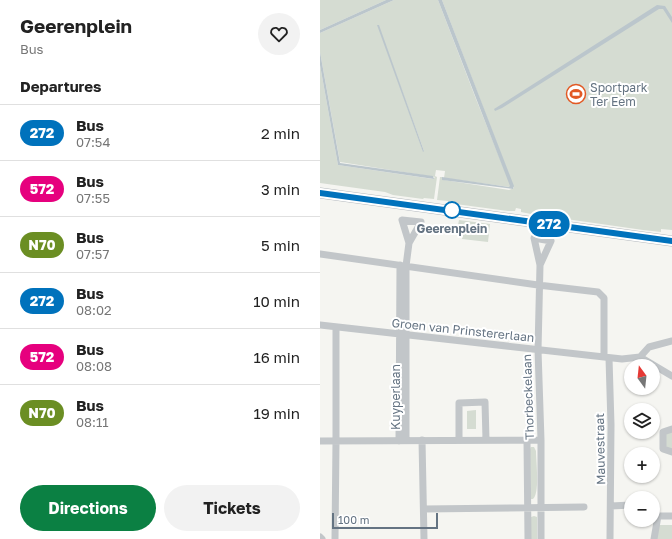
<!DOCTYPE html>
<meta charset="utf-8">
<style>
:root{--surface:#fff;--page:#f2f2f2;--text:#222;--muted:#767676;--line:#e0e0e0;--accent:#0b8043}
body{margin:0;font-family:"Golos Text",sans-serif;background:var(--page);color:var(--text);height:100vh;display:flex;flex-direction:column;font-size:15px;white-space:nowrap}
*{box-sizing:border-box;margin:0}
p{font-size:13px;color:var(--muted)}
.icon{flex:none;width:22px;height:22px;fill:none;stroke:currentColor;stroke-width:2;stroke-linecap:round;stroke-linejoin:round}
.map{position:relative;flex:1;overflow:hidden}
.sheet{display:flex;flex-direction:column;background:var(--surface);width:320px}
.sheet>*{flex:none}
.badge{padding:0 8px;border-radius:13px;font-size:14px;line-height:26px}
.needle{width:26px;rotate:345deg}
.buttons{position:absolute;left:304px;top:359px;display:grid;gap:8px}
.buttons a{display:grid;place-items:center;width:36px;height:36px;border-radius:50%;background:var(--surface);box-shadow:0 1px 3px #0004;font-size:20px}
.scale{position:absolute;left:12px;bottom:10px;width:106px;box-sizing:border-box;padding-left:4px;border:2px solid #647382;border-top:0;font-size:11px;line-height:14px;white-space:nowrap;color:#647382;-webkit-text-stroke:3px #fff;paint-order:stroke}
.map>.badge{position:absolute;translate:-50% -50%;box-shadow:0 0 0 2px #fff}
h2{padding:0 20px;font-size:15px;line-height:36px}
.round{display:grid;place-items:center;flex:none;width:42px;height:42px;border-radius:21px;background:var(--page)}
.headline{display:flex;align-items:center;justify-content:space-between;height:68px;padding:0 20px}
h1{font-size:19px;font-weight:700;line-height:30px}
.cta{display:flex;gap:8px;margin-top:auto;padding:8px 20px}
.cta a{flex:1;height:46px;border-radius:24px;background:var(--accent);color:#fff;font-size:16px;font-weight:700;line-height:46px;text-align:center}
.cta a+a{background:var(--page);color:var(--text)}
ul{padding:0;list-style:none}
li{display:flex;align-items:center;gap:12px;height:56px;padding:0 20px;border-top:1px solid var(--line)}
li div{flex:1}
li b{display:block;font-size:15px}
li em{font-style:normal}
li .badge{min-width:44px;font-weight:700;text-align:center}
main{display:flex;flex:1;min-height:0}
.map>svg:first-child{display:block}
.green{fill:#d5dcd2;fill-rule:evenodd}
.water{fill:#bbc6cc}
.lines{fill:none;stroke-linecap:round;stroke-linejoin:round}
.secondary-casing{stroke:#b4b9be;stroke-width:11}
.minor{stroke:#c2c6c9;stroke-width:7}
.secondary{stroke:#fff;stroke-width:10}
.line-casing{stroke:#fff;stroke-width:9}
.line{stroke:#0072bc;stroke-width:6}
.stop-dot{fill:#fff;stroke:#0072bc;stroke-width:2}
.labels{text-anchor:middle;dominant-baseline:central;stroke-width:4;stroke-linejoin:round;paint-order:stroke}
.poi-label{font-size:12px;fill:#647382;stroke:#fff;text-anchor:start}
.stop-label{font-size:12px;font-weight:bold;fill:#647382;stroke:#fff}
.street-label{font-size:12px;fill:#647382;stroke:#fff}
</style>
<main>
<section class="sheet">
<div class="headline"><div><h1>Geerenplein</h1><p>Bus</p></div><a class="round"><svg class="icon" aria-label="heart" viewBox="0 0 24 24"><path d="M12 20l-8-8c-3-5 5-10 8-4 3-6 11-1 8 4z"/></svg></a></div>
<h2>Departures</h2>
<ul>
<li><span class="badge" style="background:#0072bc;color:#fff">272</span><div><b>Bus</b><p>07:54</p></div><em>2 min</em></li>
<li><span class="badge" style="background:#e6007e;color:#fff">572</span><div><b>Bus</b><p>07:55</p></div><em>3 min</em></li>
<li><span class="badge" style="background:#6b8e23;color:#fff">N70</span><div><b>Bus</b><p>07:57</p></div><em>5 min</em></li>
<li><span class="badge" style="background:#0072bc;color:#fff">272</span><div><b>Bus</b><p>08:02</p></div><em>10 min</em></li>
<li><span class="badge" style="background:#e6007e;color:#fff">572</span><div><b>Bus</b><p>08:08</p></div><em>16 min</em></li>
<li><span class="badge" style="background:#6b8e23;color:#fff">N70</span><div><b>Bus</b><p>08:11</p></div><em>19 min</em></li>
</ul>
<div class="cta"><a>Directions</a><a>Tickets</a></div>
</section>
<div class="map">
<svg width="352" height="539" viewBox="0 0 352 539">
<rect width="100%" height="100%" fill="#f5f5f1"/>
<path class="green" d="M 0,0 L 66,0 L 0,30 Z
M 74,0 L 118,0 L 156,99 L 190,184 L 190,187 L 124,178 L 125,171 L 116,170 L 115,176 L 117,177 L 114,199 L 104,198 L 103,199 L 73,195 L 65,192 L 0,183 L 0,65 L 18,165 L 113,179 L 115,177 L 20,162 L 0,52 L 0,33 ZM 58,25 L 104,151 L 103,151 Z
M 122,0 L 352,0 L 352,230 L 341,229 L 341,232 L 323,230 L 211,214 L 201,212 L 201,209 L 196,208 L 195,211 L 188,211 L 128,203 L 128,201 L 117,200 L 120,177 L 122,177 L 122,180 L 124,180 L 189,190 L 194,188 Z
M 139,220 L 170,224 L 168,242 L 142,239 L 144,226 L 138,225 Z
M 156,410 L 156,429 L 147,429 L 147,411 Z
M 352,431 L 352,450 L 346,448 L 345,435 Z
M 211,447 L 214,447 L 216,451 C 216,461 220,493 213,499 L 211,499 L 210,449 Z
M 214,516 L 217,517 L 217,539 L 210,539 L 211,517 Z
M 339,525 L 352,525 L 352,539 L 336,539 Z"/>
<path class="water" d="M 66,0 L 74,0 L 0,33 L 0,30 Z
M 118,0 L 122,0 L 194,186 L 193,189 L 122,180 L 122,177 L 189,187 L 190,186 Z
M 337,5 L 345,6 L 352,17 L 352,23 L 343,9 L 339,9 L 182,108 L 175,111 L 174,109 L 182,104 Z
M 57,25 L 59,25 L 104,151 L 103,152 Z
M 0,52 L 20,163 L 113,176 L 114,179 L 18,165 L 0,65 Z"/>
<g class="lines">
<defs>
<path id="secondary" d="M 0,193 L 352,241"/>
</defs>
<use href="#secondary" class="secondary-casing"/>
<path class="minor" d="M 0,254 L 218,285 L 278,292 L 284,298 L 284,357
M 220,265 L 231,241 L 214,238 L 220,265 L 218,350 L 221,440 L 221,539
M 0,325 L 302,359 L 320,357 L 329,347 L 352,341
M 320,357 L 352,376
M 289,358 L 291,425 L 290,539
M 352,429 L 343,432 L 343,449 L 352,452
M 86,440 L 86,266 L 89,243 L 82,220 L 101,222 L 89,243
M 102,440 L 104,539
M 139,440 L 139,403 L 165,402 L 166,440
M 207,440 L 208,539
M 0,441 L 221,440
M 79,441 L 80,265
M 291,506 L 311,505
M 104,509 L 264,507
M 333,514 L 338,516 L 352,516
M 0,537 L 2,539
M 15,539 L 16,441 L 16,327
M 334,539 L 338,516"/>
<use href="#secondary" class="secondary"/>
</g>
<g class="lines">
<defs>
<path id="line" d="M 0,193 L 352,241"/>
</defs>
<use href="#line" class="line-casing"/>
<use href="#line" class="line"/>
</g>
<defs>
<symbol id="stadium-ring" viewBox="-11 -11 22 22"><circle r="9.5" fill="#fff" stroke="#e25924" stroke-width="1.5"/><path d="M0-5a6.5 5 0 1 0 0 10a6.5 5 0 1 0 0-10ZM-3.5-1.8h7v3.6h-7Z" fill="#e25924"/></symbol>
</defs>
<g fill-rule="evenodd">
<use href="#stadium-ring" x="245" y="83" width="22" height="22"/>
</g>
<circle class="stop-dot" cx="132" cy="210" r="8"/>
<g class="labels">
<g class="poi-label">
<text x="270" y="87">Sportpark<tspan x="270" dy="14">Ter Eem</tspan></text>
</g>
<g class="stop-label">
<text x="132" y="228">Geerenplein</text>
</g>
<g class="street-label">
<text transform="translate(143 330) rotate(6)">Groen van Prinstererlaan</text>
<text transform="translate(75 397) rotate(-90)">Kuyperlaan</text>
<text transform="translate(208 397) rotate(-92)">Thorbeckelaan</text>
<text transform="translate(280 449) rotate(-91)">Mauvestraat</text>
</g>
</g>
</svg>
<div class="buttons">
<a><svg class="needle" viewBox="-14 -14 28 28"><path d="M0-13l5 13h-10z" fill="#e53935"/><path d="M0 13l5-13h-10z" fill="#767676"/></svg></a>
<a><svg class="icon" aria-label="layers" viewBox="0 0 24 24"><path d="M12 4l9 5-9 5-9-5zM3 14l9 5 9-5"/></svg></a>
<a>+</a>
<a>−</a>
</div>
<div class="scale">100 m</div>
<b class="badge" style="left:229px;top:224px;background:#0072bc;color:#fff">272</b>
</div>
</main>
